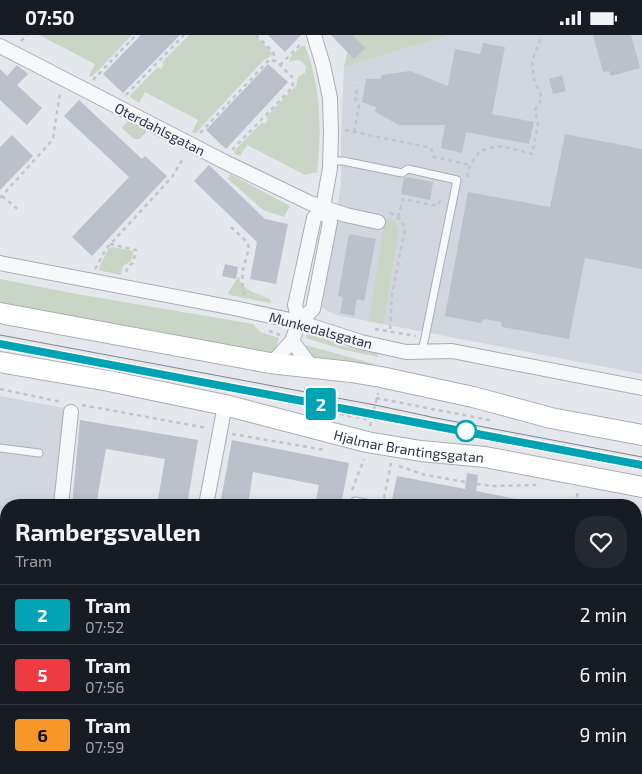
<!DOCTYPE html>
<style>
:root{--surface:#171b24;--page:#242831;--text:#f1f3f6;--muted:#9ea1a6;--line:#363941}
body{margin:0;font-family:"Exo 2",sans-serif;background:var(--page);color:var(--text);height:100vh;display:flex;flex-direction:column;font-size:19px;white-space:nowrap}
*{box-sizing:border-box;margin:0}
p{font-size:16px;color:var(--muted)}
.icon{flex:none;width:28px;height:28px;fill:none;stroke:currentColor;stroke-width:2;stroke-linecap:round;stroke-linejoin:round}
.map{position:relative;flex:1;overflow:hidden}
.side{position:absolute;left:0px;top:464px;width:642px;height:276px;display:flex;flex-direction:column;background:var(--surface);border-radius:20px 20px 0 0;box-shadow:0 2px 8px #0003}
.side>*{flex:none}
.badge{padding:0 10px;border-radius:4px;font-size:18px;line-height:32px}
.map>.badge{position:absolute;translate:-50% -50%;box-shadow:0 0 0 2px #fff}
.round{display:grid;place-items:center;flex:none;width:52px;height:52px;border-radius:20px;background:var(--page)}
.head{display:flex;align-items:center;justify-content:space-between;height:85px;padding:0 15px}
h1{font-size:24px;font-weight:700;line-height:38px}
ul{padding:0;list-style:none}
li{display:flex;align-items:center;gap:15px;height:60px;padding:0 15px;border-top:1px solid var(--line)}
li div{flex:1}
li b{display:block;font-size:19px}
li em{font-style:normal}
li .badge{min-width:55px;font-weight:700;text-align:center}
.status{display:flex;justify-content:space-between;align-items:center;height:35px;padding:0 25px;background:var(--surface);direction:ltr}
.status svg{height:14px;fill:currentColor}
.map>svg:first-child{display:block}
.built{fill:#d2d6de}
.green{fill:#c9d6c5}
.building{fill:#bbc0ca}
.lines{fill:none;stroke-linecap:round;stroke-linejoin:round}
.lane-casing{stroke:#a9aeb7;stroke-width:9}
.street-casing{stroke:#a9aeb7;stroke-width:16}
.secondary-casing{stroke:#a9aeb7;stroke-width:22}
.path{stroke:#c2c5cb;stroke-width:2.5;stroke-dasharray:4 4;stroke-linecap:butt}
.lane{stroke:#f7f8fa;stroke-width:7}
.street{stroke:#f7f8fa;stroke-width:14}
.secondary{stroke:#fff;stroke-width:20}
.tram{stroke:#7d8696;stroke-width:1}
.line-casing{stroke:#fff;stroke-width:11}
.line{stroke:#00a3b4;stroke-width:8}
.stop-dot{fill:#fff;stroke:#00a3b4;stroke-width:2.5}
.labels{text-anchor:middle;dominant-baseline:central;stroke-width:4;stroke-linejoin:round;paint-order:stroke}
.street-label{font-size:14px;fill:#2b3445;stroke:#f4f6f9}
</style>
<div class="status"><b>07:50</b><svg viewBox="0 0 49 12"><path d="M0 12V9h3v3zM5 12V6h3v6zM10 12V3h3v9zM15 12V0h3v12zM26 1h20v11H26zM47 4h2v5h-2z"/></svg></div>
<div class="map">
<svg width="642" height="739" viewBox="0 0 642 739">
<rect width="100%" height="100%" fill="#e4e7ec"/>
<path class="built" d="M 449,0 L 642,0 L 642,339 L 336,280 L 322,273 L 341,150 L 341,104 L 344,32 Z
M 0,361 L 64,373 L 55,470 L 6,470 L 6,543 L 0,540 Z"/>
<path class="green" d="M 39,0 L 132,0 L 99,35 L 91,42 L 89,41 L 95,29 Z
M 189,0 L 255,0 L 273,19 L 263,26 L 196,98 L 192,97 L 198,85 L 145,57 L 139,68 L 130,62 L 130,60 L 158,32 L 161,34 L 164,30 L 162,27 Z
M 351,0 L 449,0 L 344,32 Z
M 302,11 L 305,11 C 321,51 322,95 317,137 L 305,140 L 247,110 L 240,121 L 235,119 L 234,116 L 262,87 L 265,89 L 268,85 L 266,82 L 296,51 L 298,42 L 305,38 L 306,32 C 302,24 296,24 289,27 L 290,22 Z
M 128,85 L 148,95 L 140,104 L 134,104 L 122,93 Z
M 230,139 L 290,171 L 284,182 L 263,175 L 228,144 Z
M 385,183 L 394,186 L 399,194 L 384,284 L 382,289 L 369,285 Z
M 112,212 L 134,216 L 131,226 L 123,231 L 121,240 L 98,235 L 108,214 Z
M 238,242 L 239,242 C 242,257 259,258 271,265 L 270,268 L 230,260 L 228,258 Z
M 0,244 L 71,258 L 253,289 L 260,297 L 279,303 C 277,311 276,316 267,320 L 0,271 Z
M 312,297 L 338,310 L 376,318 L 378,320 L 378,322 L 341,314 L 306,303 L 307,298 Z
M 305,310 L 375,329 L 374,336 L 315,326 L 305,313 Z
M 0,540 L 6,543 L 6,734 L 103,734 L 101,739 L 0,739 Z
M 642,574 L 642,678 L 636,677 L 636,604 Z
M 338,734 L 460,734 L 458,739 L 337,739 Z"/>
<path class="building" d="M 141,0 L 180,0 L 123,58 L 103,39 Z
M 268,0 L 301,0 L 285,17 Z
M 331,0 L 353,0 L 365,13 L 354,24 Z
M 593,0 L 631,0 L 640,33 L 611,41 L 609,36 L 603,37 Z
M 483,8 L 505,12 L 492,79 L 534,87 L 529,109 L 466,97 L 462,118 L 441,113 L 445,90 L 399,90 L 375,77 L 376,72 L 362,67 L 366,44 L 381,44 L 382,40 L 410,36 L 448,51 L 455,14 L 480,19 Z
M 268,29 L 288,47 L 226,114 L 206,95 Z
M 17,30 L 28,39 L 17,50 L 42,73 L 27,90 L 0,65 L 0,34 L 7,41 Z
M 562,40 L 566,56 L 553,59 L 549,44 Z
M 79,65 L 142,124 L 145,121 L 167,141 L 92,221 L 72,202 L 129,142 L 64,81 Z
M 565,99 L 642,114 L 642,234 L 585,223 L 569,304 L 502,292 L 501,287 L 484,284 L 481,288 L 445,281 L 468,157 L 550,172 Z
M 12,100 L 33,121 L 0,155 L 0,112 Z
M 209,130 L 265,184 L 288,189 L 276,249 L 250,244 L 257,207 L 194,146 Z
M 406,142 L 433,147 L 430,165 L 401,159 L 404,143 Z
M 349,199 L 376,204 L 364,266 L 357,264 L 354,281 L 340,278 L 343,262 L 338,261 Z
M 225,229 L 238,232 L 236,244 L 222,241 Z
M 80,385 L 198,405 L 187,470 L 157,470 L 165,424 L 106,414 L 96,470 L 72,470 Z
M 232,405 L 349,428 L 341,470 L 315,470 L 319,450 L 253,437 L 248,470 L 220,470 Z
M 467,438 L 478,440 L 476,456 L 516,464 L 516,470 L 391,470 L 397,441 L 465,454 Z"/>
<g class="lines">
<defs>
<path id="lane" d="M 331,126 L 343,126 L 402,138 L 408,134 L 457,145 L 422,317
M 0,413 L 39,418
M 354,470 L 355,466 L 376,470
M 0,616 L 6,619"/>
<path id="street" d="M 314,0 L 323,30 L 330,63 L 331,98 L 330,133 L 323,172
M 0,11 L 223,126 L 310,168 L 346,180 L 378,187
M 0,228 L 234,273 L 299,287 L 361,307 L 406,317 L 452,316 L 642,353
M 299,287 L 295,270 L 296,266 L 314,183 L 323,172
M 292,306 L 307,326 L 317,334
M 270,328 L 275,325 L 292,306 L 299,287 L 313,274 L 330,187 L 323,172
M 61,470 L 71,377
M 206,470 L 225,370
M 252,734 L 263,739
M 96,739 L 97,734
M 155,739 L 156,734
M 304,739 L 305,734"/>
<g id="secondary">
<path d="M 0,278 L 270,328 L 351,337 L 381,342 L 473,362 L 551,383 L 642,400"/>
<path id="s1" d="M 0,327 L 109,346 L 225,370 L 367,407 L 421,416 L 485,422 L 642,452"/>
</g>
</defs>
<use href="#lane" class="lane-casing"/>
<use href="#street" class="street-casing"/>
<use href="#secondary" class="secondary-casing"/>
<path class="path" d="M 256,0 L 273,17 L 276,26
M 21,6 L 27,0
M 280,30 L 302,8
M 93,45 L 136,0
M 126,60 L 184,0
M 345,95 L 431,113 L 434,122 L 470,130
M 354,97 L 359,71 L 355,63 L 358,50
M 200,98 L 270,24 L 278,28 L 292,42 L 293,52 L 231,116
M 467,142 L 470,130 L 480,116 L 497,111 L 510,113 L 532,119 L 538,90 L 535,75 L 542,63 L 534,44 L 532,26 L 542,0
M 2,161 L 20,176
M 0,163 L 49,109 L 53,103 L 60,58
M 390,178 C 398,181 402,186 405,194 L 392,259 L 390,296
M 398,182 L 403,164 L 432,170 L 438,170 L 440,166 L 441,163
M 231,192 L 247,207 L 249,213 L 243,235 L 242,247 L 245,262
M 110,209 L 136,215 L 133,228 L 128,231 L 126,238
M 95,234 L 106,214 L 172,142 L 184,122
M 375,294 L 416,301
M 269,296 L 280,300
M 0,354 L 62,367
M 376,363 L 489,385 L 490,389
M 82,370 L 207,393
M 324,376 L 371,385
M 370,391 L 378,358
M 232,399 L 325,415
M 399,431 L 425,440 L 477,449 L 493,451 L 536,450
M 352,455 L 364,424
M 384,463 L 391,428
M 575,470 L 578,456
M 607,734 L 617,739
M 463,739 L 466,734"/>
<use href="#lane" class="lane"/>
<use href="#street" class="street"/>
<use href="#secondary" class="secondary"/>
<path class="tram" d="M 0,300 L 375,370 L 436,383 L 642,422
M 0,309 L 437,391
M 538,410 L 642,430"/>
</g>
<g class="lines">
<defs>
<path id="line" d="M 0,309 L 642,430"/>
</defs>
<use href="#line" class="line-casing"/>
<use href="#line" class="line"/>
</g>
<circle class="stop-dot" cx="466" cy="396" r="10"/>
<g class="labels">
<g class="street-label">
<text transform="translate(160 94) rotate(27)">Oterdahlsgatan</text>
<text transform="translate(321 295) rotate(15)">Munkedalsgatan</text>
<text stroke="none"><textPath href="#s1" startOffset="418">Hjalmar Brantingsgatan</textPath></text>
</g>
</g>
</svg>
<b class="badge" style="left:321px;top:369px;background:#00a3b4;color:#fff">2</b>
<section class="side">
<div class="head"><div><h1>Rambergsvallen</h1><p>Tram</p></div><a class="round"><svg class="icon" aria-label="heart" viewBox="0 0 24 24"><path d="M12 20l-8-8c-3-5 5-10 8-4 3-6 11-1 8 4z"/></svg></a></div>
<ul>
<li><span class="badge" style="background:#00a3b4;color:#fff">2</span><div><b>Tram</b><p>07:52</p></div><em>2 min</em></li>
<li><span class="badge" style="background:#ee3a41;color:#fff">5</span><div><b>Tram</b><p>07:56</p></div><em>6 min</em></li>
<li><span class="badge" style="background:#f79727;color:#111">6</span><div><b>Tram</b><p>07:59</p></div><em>9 min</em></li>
</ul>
</section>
</div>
